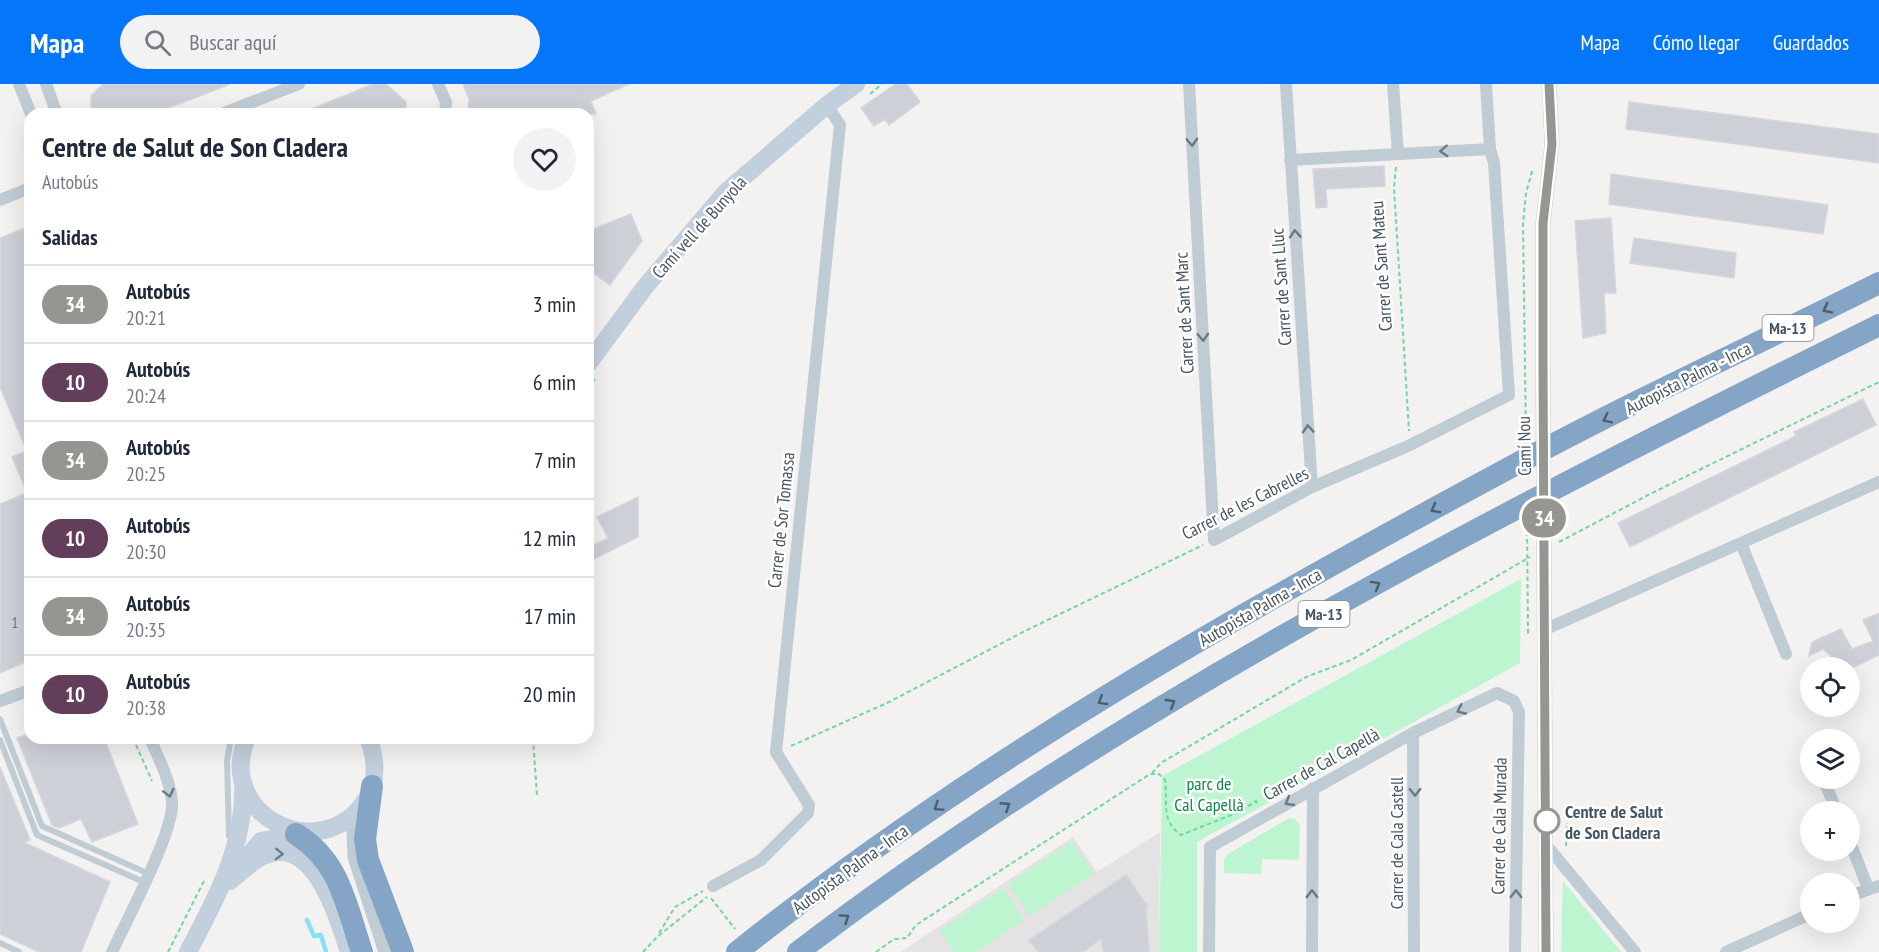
<!DOCTYPE html>
<html lang="es">
<meta charset="utf-8">
<style>
:root{--surface:#fff;--page:#f2f2f3;--text:#1f2937;--muted:#747a83;--line:#e0e1e3;--accent:#0476fa}
body{margin:0;font-family:"PT Sans Narrow",sans-serif;background:var(--page);color:var(--text);height:100vh;display:flex;flex-direction:column;font-size:22px;white-space:nowrap}
*{box-sizing:border-box;margin:0}
p{font-size:20px;color:var(--muted)}
.icon{flex:none;width:33px;height:33px;fill:none;stroke:currentColor;stroke-width:2;stroke-linecap:round;stroke-linejoin:round}
.map{position:relative;flex:1;overflow:hidden}
.details{position:absolute;left:24px;top:24px;width:570px;height:636px;display:flex;flex-direction:column;background:var(--surface);border-radius:18px;box-shadow:0 6px 24px #0002}
.details>*{flex:none}
.badge{padding:0 12px;border-radius:20px;font-size:21px;line-height:39px}
.fabs{position:absolute;left:1800px;top:573px;display:grid;gap:12px}
.fabs a{display:grid;place-items:center;width:60px;height:60px;border-radius:50%;background:var(--surface);box-shadow:0 6px 24px #0002;font-size:30px}
.map>.badge{position:absolute;translate:-50% -50%;box-shadow:0 0 0 3px #fff}
h2{padding:0 18px;font-size:22px;line-height:54px}
.round{display:grid;place-items:center;flex:none;width:63px;height:63px;border-radius:32px;background:var(--page)}
.headline{display:flex;align-items:center;justify-content:space-between;height:102px;padding:0 18px}
h1{font-size:28px;font-weight:800;line-height:45px}
ul{padding:0;list-style:none}
li{display:flex;align-items:center;gap:18px;height:78px;padding:0 18px;border-top:2px solid var(--line)}
li div{flex:1}
li b{display:block;font-size:22px}
li em{font-style:normal}
li .badge{min-width:66px;font-weight:700;text-align:center}
header{display:flex;align-items:center;gap:36px;box-sizing:border-box;height:84px;padding:0 30px;background:var(--accent);color:#fff}
header strong{font-size:28px}
nav{display:flex;gap:33px;margin-inline-start:auto;font-size:21px}
.search{width:420px;height:54px;background:var(--page);display:flex;align-items:center;gap:15px;box-sizing:border-box;padding:0 21px;border-radius:33px;color:var(--muted);font-size:22px}
.map>svg:first-child{display:block}
.education{fill:#e5e2e3}
.green{fill:#bcf5d0}
.lines{fill:none;stroke-linecap:round;stroke-linejoin:round}
.stream{stroke:#84e1f6;stroke-width:4.5}
.building{fill:#cdd0d6;stroke:#d4d7dd;stroke-width:1.5}
.path{stroke:#6fd7a1;stroke-width:2;stroke-dasharray:4.5 3;stroke-linecap:butt}
.service{stroke:#c0ccd4;stroke-width:6}
.minor{stroke:#c0ccd4;stroke-width:12}
.tertiary{stroke:#c0ccd4;stroke-width:15}
.secondary{stroke:#c2cfdc;stroke-width:18}
.motorway{stroke:#84a5c5;stroke-width:22}
.oneway{stroke:#6b7984}
.oneway2{stroke:#4c5d6b}
.oneway3{stroke:#6b7a86}
.line-casing{stroke:#fff;stroke-width:14}
.line{stroke:#969691;stroke-width:9}
.stop-dot{fill:#fff;stroke:#969691;stroke-width:3}
.labels{text-anchor:middle;dominant-baseline:central;stroke-width:5;stroke-linejoin:round;paint-order:stroke}
.number-label{font-size:15px;fill:#68747e}
.shield{fill:#fff;stroke:#7e8890;stroke-width:1.5}
.shield-label{font-size:16px;font-weight:bold;fill:#465561}
.street-label{font-size:18px;fill:#465561;stroke:#fff}
.park-label{font-size:18px;fill:#0d8747;stroke:#fff}
.stop-label{font-size:18px;font-weight:bold;fill:#465561;stroke:#fff;text-anchor:start}
</style>
<header>
<strong>Mapa</strong>
<div class="search"><svg class="icon" aria-label="search" viewBox="0 0 24 24"><circle cx="10" cy="10" r="6"/><path d="M15 15l6 6"/></svg>Buscar aquí</div>
<nav><a>Mapa</a><a>Cómo llegar</a><a>Guardados</a></nav>
</header>
<div class="map">
<svg width="1879" height="868" viewBox="0 0 1879 868">
<rect width="100%" height="100%" fill="#f4f1f1"/>
<path class="education" d="M 1160,748 L 1159,868 L 901,868 L 1073,753 L 1097,788 Z"/>
<path class="green" d="M 1521,495 L 1520,579 L 1197,758 L 1197,868 L 1159,868 L 1162,692 Z
M 1289,734 L 1295,735 L 1300,741 L 1299,776 L 1262,775 L 1261,790 L 1224,789 L 1224,775 L 1228,770 Z
M 1072,757 L 1094,789 L 1030,832 L 1008,800 Z
M 1563,797 L 1621,868 L 1561,868 Z
M 1003,804 L 1024,836 L 976,868 L 954,868 L 939,846 Z"/>
<g class="lines">
<path class="stream" d="M 307,836 L 314,852 L 321,851 L 326,868"/>
</g>
<path class="building" d="M 103,0 L 228,0 L 228,1 L 153,30 L 91,30 L 91,12 Z
M 373,0 L 386,0 L 406,18 L 405,30 L 300,30 Z
M 463,0 L 629,0 L 591,17 L 596,30 L 468,30 L 469,15 Z
M 896,0 L 907,0 L 920,18 L 889,41 L 885,35 L 874,42 L 861,24 Z
M 1629,18 L 1879,50 L 1879,79 L 1626,45 Z
M 1384,82 L 1385,102 L 1326,105 L 1327,123 L 1316,124 L 1313,85 Z
M 1611,90 L 1828,121 L 1823,150 L 1609,120 Z
M 631,130 L 642,157 L 610,201 L 588,185 L 588,147 Z
M 1611,134 L 1616,209 L 1604,209 L 1606,249 L 1583,254 L 1575,137 Z
M 30,142 L 30,576 L 0,589 L 0,420 L 27,409 L 12,373 L 27,367 L 0,303 L 0,154 Z
M 1634,154 L 1736,169 L 1734,194 L 1630,179 Z
M 1863,315 L 1876,341 L 1630,463 L 1618,439 L 1796,352 L 1794,348 Z
M 638,413 L 638,453 L 588,478 L 588,464 L 608,454 L 597,433 Z
M 1879,529 L 1879,571 L 1852,584 L 1844,584 L 1823,565 L 1809,572 L 1812,558 L 1841,545 L 1852,565 L 1873,557 L 1863,536 Z
M 30,650 L 30,654 L 104,654 L 138,740 L 92,758 L 81,735 L 59,744 L 52,741 L 17,654 Z
M 0,683 L 30,756 L 23,758 L 110,798 L 81,868 L 39,868 L 0,850 Z
M 1126,791 L 1148,823 L 1146,825 L 1149,868 L 1103,868 L 1101,855 L 1083,868 L 1038,868 L 1029,856 Z"/>
<g class="lines">
<path class="path" d="M 870,10 L 882,0
M 1396,83 L 1394,104 L 1409,347
M 588,305 L 595,295
M 1526,353 L 1523,140 L 1526,109 L 1533,84
M 1527,440 L 1528,551
M 1559,458 L 1652,409 L 1879,298
M 130,654 L 133,661
M 133,654 L 152,697
M 533,654 L 537,712
M 791,662 L 889,618 L 1027,546 L 1203,461
M 1152,689 L 1161,679 L 1306,593 L 1351,576 L 1530,473
M 1566,762 L 1567,739
M 711,814 L 735,845
M 659,849 L 675,823 L 703,807
M 168,868 L 204,797
M 643,868 L 657,853 L 707,813
M 876,868 L 894,855 L 907,854 L 916,841 L 1150,690 L 1159,690 L 1165,696 C 1168,718 1160,736 1181,751 L 1241,727 L 1256,717 L 1258,721"/>
<path class="service" d="M 0,635 L 42,742 L 147,789
M 0,656 L 37,751 L 144,798
M 229,752 L 227,677 L 231,654
M 0,859 L 19,868"/>
<path class="minor" d="M 19,0 L 31,30
M 46,0 L 57,30
M 438,0 L 446,18 L 445,30
M 1189,0 L 1214,456 L 1312,403 L 1408,362 L 1509,311 L 1494,79 L 1490,65 L 1486,0
M 1286,0 L 1312,403
M 1393,0 L 1398,70
M 221,30 L 299,0
M 1290,76 L 1490,65
M 0,116 L 30,104
M 1741,459 L 1786,570
M 1546,545 L 1879,398
M 0,617 L 30,606
M 1413,649 L 1414,868
M 1823,694 L 1837,728
M 1850,758 L 1868,804
M 1547,762 L 1635,868
M 713,802 L 761,776 L 808,729 L 809,721 L 776,668 L 840,41 L 827,21
M 1850,812 L 1879,802
M 112,868 C 126,838 174,747 172,719 C 171,697 158,674 150,654
M 1209,868 L 1210,763 L 1413,649 L 1497,609 L 1514,617 L 1519,628 L 1515,868
M 1312,868 L 1313,704
M 1726,868 L 1810,830"/>
<path class="tertiary" d="M 362,722 L 354,748 L 355,773 L 386,868
M 1546,868 L 1543,281 L 1543,139 L 1552,60 L 1549,0"/>
<path class="secondary" d="M 588,280 L 645,203 L 726,108 L 827,21 L 856,0
M 247,654 C 214,730 320,785 366,716 C 378,697 376,674 368,654
M 241,781 L 261,757 L 297,750
M 230,797 C 241,788 251,778 263,772 C 315,748 338,836 349,868
M 188,868 C 215,817 244,764 243,705"/>
<path class="motorway" d="M 372,702 L 365,755 L 368,776 L 403,868
M 296,750 C 340,777 346,821 362,868
M 737,868 C 974,679 1243,527 1509,384 C 1630,318 1756,261 1879,199
M 798,868 C 1130,615 1507,426 1879,241"/>
</g>
<defs><path id="oneway-chevron" d="M-2-3.5L2.5 0L-2 3.5" fill="none" stroke-width="1.6" stroke-linecap="round" stroke-linejoin="round" transform="scale(1.5)"/></defs>
<g class="oneway">
<use href="#oneway-chevron" transform="translate(1192 58) rotate(87)"/>
<use href="#oneway-chevron" transform="translate(1444 67) rotate(177)"/>
<use href="#oneway-chevron" transform="translate(1295 150) rotate(-94)"/>
<use href="#oneway-chevron" transform="translate(1203 253) rotate(87)"/>
<use href="#oneway-chevron" transform="translate(1308 345) rotate(-94)"/>
<use href="#oneway-chevron" transform="translate(1461 626) rotate(155)"/>
<use href="#oneway-chevron" transform="translate(1415 708) rotate(90)"/>
<use href="#oneway-chevron" transform="translate(169 709) rotate(76)"/>
<use href="#oneway-chevron" transform="translate(1289 718) rotate(150)"/>
<use href="#oneway-chevron" transform="translate(1312 810) rotate(-90)"/>
<use href="#oneway-chevron" transform="translate(1516 810) rotate(-89)"/>
</g>
<g class="oneway2">
<use href="#oneway-chevron" transform="translate(1827 225) rotate(153)"/>
<use href="#oneway-chevron" transform="translate(1607 335) rotate(154)"/>
<use href="#oneway-chevron" transform="translate(1435 425) rotate(151)"/>
<use href="#oneway-chevron" transform="translate(1376 501) rotate(-29)"/>
<use href="#oneway-chevron" transform="translate(1102 617) rotate(149)"/>
<use href="#oneway-chevron" transform="translate(1171 619) rotate(-31)"/>
<use href="#oneway-chevron" transform="translate(1006 722) rotate(-33)"/>
<use href="#oneway-chevron" transform="translate(938 723) rotate(146)"/>
<use href="#oneway-chevron" transform="translate(845 834) rotate(-35)"/>
</g>
<use class="oneway3" href="#oneway-chevron" transform="translate(279 770) rotate(2)"/>
<g class="lines">
<defs>
<path id="line" d="M 1546,868 L 1543,281 L 1543,139 L 1552,60 L 1549,0"/>
</defs>
<use href="#line" class="line-casing"/>
<use href="#line" class="line"/>
</g>
<circle class="stop-dot" cx="1547" cy="737" r="12"/>
<g class="labels">
<g class="number-label">
<text x="15" y="538">1</text>
</g>
<g class="shield">
<rect x="1762.5" y="231" width="51" height="26" rx="4.5"/>
<rect x="1298.5" y="517" width="51" height="26" rx="4.5"/>
</g>
<g class="shield-label">
<text x="1788" y="244">Ma-13</text>
<text x="1324" y="530">Ma-13</text>
</g>
<g class="street-label">
<text transform="translate(699 143) rotate(-48)">Camí vell de Bunyola</text>
<text transform="translate(1381 182) rotate(-94)">Carrer de Sant Mateu</text>
<text transform="translate(1281 203) rotate(-94)">Carrer de Sant Lluc</text>
<text transform="translate(1184 229) rotate(-93)">Carrer de Sant Marc</text>
<text transform="translate(1688 294) rotate(-27)">Autopista Palma - Inca</text>
<text transform="translate(1524 362) rotate(-91)">Camí Nou</text>
<text transform="translate(1245 419) rotate(-27)">Carrer de les Cabrelles</text>
<text transform="translate(781 436) rotate(-84)">Carrer de Sor Tomassa</text>
<text transform="translate(1260 523) rotate(-30)">Autopista Palma - Inca</text>
<text transform="translate(1321 680) rotate(-29)">Carrer de Cal Capellà</text>
<text transform="translate(1499 742) rotate(-89)">Carrer de Cala Murada</text>
<text transform="translate(1396 759) rotate(-90)">Carrer de Cala Castell</text>
<text transform="translate(850 785) rotate(-36)">Autopista Palma - Inca</text>
</g>
<g class="park-label">
<text x="1209" y="699">parc de<tspan x="1209" dy="21">Cal Capellà</tspan></text>
</g>
<g class="stop-label">
<text x="1565" y="727">Centre de Salut<tspan x="1565" dy="21">de Son Cladera</tspan></text>
</g>
</g>
</svg>
<div class="fabs">
<a><svg class="icon" aria-label="locate" viewBox="0 0 24 24"><circle cx="12" cy="12" r="6"/><path d="M12 2v4M12 18v4M2 12h4M18 12h4"/></svg></a>
<a><svg class="icon" aria-label="layers" viewBox="0 0 24 24"><path d="M12 4l9 5-9 5-9-5zM3 14l9 5 9-5"/></svg></a>
<a>+</a>
<a>−</a>
</div>
<b class="badge" style="left:1544px;top:434px;background:#969691;color:#fff">34</b>
<section class="details">
<div class="headline"><div><h1>Centre de Salut de Son Cladera</h1><p>Autobús</p></div><a class="round"><svg class="icon" aria-label="heart" viewBox="0 0 24 24"><path d="M12 20l-8-8c-3-5 5-10 8-4 3-6 11-1 8 4z"/></svg></a></div>
<h2>Salidas</h2>
<ul>
<li><span class="badge" style="background:#969691;color:#fff">34</span><div><b>Autobús</b><p>20:21</p></div><em>3 min</em></li>
<li><span class="badge" style="background:#623e5a;color:#fff">10</span><div><b>Autobús</b><p>20:24</p></div><em>6 min</em></li>
<li><span class="badge" style="background:#969691;color:#fff">34</span><div><b>Autobús</b><p>20:25</p></div><em>7 min</em></li>
<li><span class="badge" style="background:#623e5a;color:#fff">10</span><div><b>Autobús</b><p>20:30</p></div><em>12 min</em></li>
<li><span class="badge" style="background:#969691;color:#fff">34</span><div><b>Autobús</b><p>20:35</p></div><em>17 min</em></li>
<li><span class="badge" style="background:#623e5a;color:#fff">10</span><div><b>Autobús</b><p>20:38</p></div><em>20 min</em></li>
</ul>
</section>
</div>
